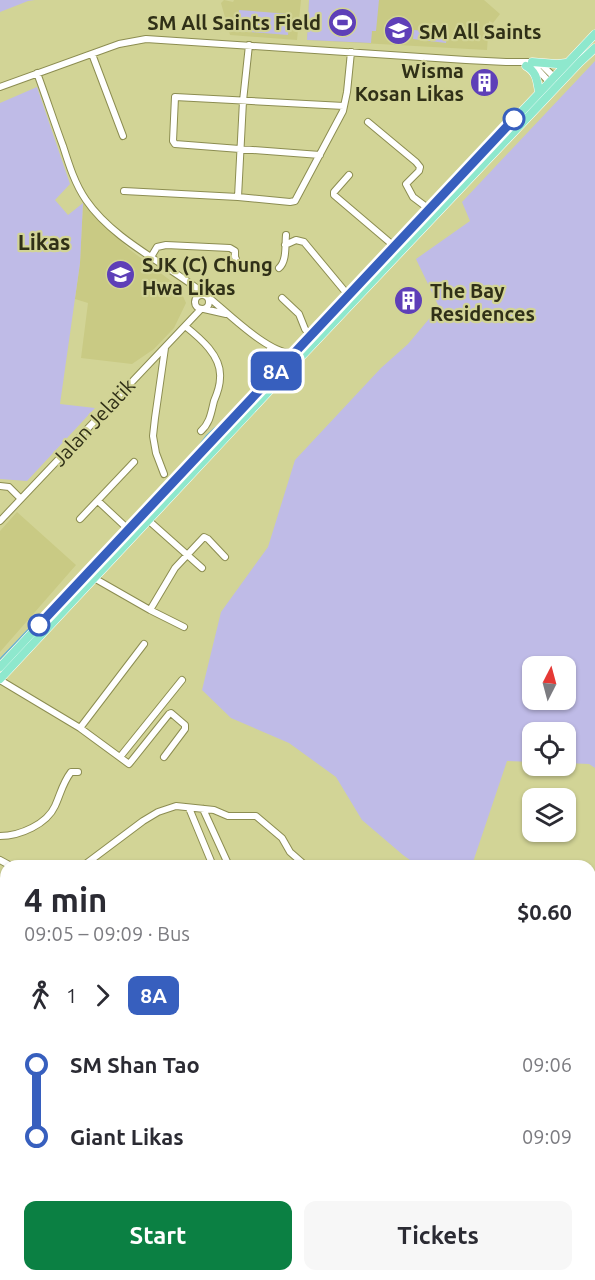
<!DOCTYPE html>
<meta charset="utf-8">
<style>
:root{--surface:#fff;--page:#f7f7f7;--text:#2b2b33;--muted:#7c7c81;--accent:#0b8043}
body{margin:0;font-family:Ubuntu,sans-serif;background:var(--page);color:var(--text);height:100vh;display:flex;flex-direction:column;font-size:22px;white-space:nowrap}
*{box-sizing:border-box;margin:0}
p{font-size:20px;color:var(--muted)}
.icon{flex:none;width:33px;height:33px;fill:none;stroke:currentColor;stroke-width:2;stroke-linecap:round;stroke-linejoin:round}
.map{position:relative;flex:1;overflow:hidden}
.details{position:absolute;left:0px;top:860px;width:596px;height:422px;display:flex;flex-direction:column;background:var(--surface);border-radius:18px 18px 0 0;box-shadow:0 2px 4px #0004}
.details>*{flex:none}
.badge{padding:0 12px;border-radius:9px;font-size:21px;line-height:39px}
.needle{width:39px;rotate:6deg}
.tools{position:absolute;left:522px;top:656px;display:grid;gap:12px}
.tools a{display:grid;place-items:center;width:54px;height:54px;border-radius:12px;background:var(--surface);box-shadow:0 2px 4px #0004;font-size:30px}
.map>.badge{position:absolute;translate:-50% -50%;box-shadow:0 0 0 3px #fff}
.legs{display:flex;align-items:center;gap:9px;height:66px;padding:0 24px;font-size:20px}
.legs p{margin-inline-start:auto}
.headline{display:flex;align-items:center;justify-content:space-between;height:102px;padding:0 24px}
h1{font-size:33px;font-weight:700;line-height:45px}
.action{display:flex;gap:12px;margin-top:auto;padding:12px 24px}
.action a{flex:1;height:69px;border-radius:12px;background:var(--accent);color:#fff;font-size:24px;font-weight:700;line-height:69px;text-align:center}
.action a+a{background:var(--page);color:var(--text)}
ul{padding:0 24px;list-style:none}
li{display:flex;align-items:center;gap:21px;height:72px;font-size:22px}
li i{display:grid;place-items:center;width:9px;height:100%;margin:0 8px;background:currentColor}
li i::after{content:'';width:15px;height:15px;margin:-8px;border:4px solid;border-radius:50%;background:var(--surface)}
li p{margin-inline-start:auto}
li:first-child i{background:linear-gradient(#0000 50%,currentColor 0)}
li:last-child i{background:linear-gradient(currentColor 50%,#0000 0)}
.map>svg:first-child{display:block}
.built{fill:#c9ca84}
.green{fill:#bfbbe7;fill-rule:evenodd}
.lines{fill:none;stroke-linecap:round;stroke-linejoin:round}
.stream{stroke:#67b1d3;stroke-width:1.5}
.minor-casing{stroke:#8c8d51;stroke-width:8}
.major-casing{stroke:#fff;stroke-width:9}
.minor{stroke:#fff;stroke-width:6}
.major{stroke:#8ee8cd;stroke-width:8}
.line-1-casing{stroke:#fff;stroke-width:14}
.line-1{stroke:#375fbe;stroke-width:9}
.stop-1-dot{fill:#fff;stroke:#375fbe;stroke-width:3}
.labels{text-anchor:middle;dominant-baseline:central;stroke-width:4.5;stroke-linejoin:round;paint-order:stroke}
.poi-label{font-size:20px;font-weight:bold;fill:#303017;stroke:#d2d496;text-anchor:start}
.street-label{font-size:20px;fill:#303017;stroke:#d2d496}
.quarter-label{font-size:22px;font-weight:bold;fill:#303017;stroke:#d2d496}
</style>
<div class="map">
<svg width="595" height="1280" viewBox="0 0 595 1280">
<rect width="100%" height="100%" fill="#d2d496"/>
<path class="built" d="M 224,0 L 233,2 L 234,0 L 301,0 L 297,40 L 230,35 L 221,3 Z
M 309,0 L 484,0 L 500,14 L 493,23 L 489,21 L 487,50 L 307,40 Z
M 83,203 L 129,249 L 179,287 L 186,303 L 174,328 L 154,349 L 132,364 L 81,358 L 88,303 L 75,299 L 80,263 Z
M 17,512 L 76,565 L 0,652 L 0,531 Z"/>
<path class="green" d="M 0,0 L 35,0 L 28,1 L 0,12 Z
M 309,0 L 379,0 L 376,31 L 372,31 L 371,43 L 307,40 Z
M 239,10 L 290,14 L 288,35 L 237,31 Z
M 414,30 L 447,33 L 446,43 L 413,39 Z
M 595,61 L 595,768 L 589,764 L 566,763 L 566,732 L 532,732 L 532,762 L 507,761 L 472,865 L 417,865 L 403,855 L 362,820 L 336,777 L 289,743 L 231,718 L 202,690 L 221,612 L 268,547 L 295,460 L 381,368 L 408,344 L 439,307 L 416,259 L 470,221 L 462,202 ZM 532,666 L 566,666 L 566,699 L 532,699 Z
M 37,87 L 70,184 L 55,200 L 68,215 L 83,203 L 80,263 L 60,404 L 95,408 L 27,481 L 0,479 L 0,103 Z"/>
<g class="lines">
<path class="stream" d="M 473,155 L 488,139
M 450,179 L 455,173
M 441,189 L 447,183
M 428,203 L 438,192
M 394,239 L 416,216
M 349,287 L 390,244
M 310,330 L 344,293
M 298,342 L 305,335
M 168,482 L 198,449 C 202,438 214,428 223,422
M 130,522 L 138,514
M 96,558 L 120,532
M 71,584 L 84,570
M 0,659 L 67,589"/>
<defs>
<path id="minor" d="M 92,54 L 123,136
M 529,66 L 539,71 L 551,84
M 37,73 C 46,97 54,122 63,146 C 69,165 75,184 86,200 C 114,241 169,265 207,296 C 226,311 269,355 293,353
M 0,87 L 119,44 L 146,39 L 466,60 L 506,62 L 532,62 L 543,66 L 560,83
M 368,122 L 416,162 L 420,167 L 419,171 L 406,184 L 413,197 L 429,209
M 320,155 L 175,144 L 173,141 L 175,97 L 344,106
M 349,175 L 334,192 L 334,195 L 394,246
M 124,191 L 238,197 L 290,202 L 295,201 L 343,111 L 347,92 L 351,52
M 238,197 L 243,101 L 249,45
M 285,245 L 296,240 L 304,242 L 348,295
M 151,257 L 157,247 L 166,245 L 230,248 L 235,251 L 235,257 L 236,259
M 279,268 C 287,261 285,245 286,235
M195 302a7 7 0 1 1 14 0a7 7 0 1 1-14 0Z
M 282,298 L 299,314 L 305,329 L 310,335
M 204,309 L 226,314
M 185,326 C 200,338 222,356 220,378 C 220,386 217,394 214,401 C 211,413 210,423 201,431
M 270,348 L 275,354 L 279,368
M 164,474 L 156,453 L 153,436 L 155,418 L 165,348
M 0,486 L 9,487 L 21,499
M 98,501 L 128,529
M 80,519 L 134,462
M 148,520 L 202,568
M 0,521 L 201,309
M 94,578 L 150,610 L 184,627
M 150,610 L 175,568 L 204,537 L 208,539 L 225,557
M 0,680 L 80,728 L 129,764 L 169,714 L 171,713 L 185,725 L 185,729 L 164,757
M 80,728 L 144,644
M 120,757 L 182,680
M 189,808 L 213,866
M 203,809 L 229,866
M 0,836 C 20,836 47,824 55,806 C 61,793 62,784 71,772 L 78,772
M 0,860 L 11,866
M 83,866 L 143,821 L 158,812 L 176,806 L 214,810 L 228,816 L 256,816 L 282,838 L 290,852 L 306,866
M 0,947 L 6,938
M 0,963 L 6,953
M 0,1009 L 6,1009
M 0,1101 L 6,1102
M 0,1270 L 6,1273
M 11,1275 L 20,1280
M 242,1275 L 247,1280
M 269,1275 L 270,1280
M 376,1275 L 380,1280"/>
<path id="major" d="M 532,62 L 557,64 L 566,63
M 526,66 C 537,72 537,81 539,92
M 0,667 L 279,368 L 595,34
M 0,679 L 299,359 L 580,62 L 595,48"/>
</defs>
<use href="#minor" class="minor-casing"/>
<use href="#major" class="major-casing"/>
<use href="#minor" class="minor"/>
<use href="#major" class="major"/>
</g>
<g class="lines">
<defs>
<path id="line-1" d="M 39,625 L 514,119"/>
</defs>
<use href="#line-1" class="line-1-casing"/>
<use href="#line-1" class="line-1"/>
</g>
<defs>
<symbol id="stadium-disc" viewBox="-11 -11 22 22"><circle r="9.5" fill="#5e3fb8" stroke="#d2d496"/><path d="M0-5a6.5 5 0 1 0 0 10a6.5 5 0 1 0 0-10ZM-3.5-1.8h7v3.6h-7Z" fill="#fff"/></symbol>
<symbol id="school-disc" viewBox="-11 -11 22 22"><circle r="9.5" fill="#5e3fb8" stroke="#d2d496"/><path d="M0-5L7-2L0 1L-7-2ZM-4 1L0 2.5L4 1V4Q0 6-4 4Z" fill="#fff"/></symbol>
<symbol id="building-disc" viewBox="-11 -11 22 22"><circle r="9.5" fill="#5e3fb8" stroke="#d2d496"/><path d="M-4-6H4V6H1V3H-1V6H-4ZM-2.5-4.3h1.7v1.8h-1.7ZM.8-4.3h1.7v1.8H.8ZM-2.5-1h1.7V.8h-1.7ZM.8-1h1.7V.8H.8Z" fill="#fff"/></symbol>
</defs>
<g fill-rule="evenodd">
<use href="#stadium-disc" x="326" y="6" width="33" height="33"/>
<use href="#school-disc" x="382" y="14" width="33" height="33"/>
<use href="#building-disc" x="468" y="66" width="33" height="33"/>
<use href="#school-disc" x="104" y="258" width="33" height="33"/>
<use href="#building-disc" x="392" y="284" width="33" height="33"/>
</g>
<g class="stop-1-dot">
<circle cx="514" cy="119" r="10"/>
<circle cx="39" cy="625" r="10"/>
</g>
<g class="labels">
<g class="poi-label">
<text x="321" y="22" text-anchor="end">SM All Saints Field</text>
<text x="419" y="31">SM All Saints</text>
<text x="464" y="70" text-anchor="end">Wisma<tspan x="464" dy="23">Kosan Likas</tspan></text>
<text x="142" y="264">SJK (C) Chung<tspan x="142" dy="23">Hwa Likas</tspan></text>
<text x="430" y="290">The Bay<tspan x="430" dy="23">Residences</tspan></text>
</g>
<g class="street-label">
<text transform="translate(93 422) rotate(-47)">Jalan Jelatik</text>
</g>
<g class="quarter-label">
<text x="44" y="241">Likas</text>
</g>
</g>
</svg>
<div class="tools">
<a><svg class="needle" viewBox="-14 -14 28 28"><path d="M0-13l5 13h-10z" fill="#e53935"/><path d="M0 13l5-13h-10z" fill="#7c7c81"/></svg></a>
<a><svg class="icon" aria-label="locate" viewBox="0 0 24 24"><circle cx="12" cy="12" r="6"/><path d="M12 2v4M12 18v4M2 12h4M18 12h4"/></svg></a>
<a><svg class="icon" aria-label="layers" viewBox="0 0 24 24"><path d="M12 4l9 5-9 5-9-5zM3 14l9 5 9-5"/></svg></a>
</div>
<b class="badge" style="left:276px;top:371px;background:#375fbe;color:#fff">8A</b>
<section class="details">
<div class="headline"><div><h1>4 min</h1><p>09:05 – 09:09 · Bus</p></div><b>$0.60</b></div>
<div class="legs"><svg class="icon" aria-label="walk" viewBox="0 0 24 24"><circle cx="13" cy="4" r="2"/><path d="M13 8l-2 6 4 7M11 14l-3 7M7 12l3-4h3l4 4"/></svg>1<svg class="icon" aria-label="forward" viewBox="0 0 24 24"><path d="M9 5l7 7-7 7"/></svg><b class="badge" style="background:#375fbe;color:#fff">8A</b></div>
<ul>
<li><i style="color:#375fbe"></i><b>SM Shan Tao</b><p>09:06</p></li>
<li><i style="color:#375fbe"></i><b>Giant Likas</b><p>09:09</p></li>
</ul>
<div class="action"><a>Start</a><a>Tickets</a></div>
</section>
</div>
